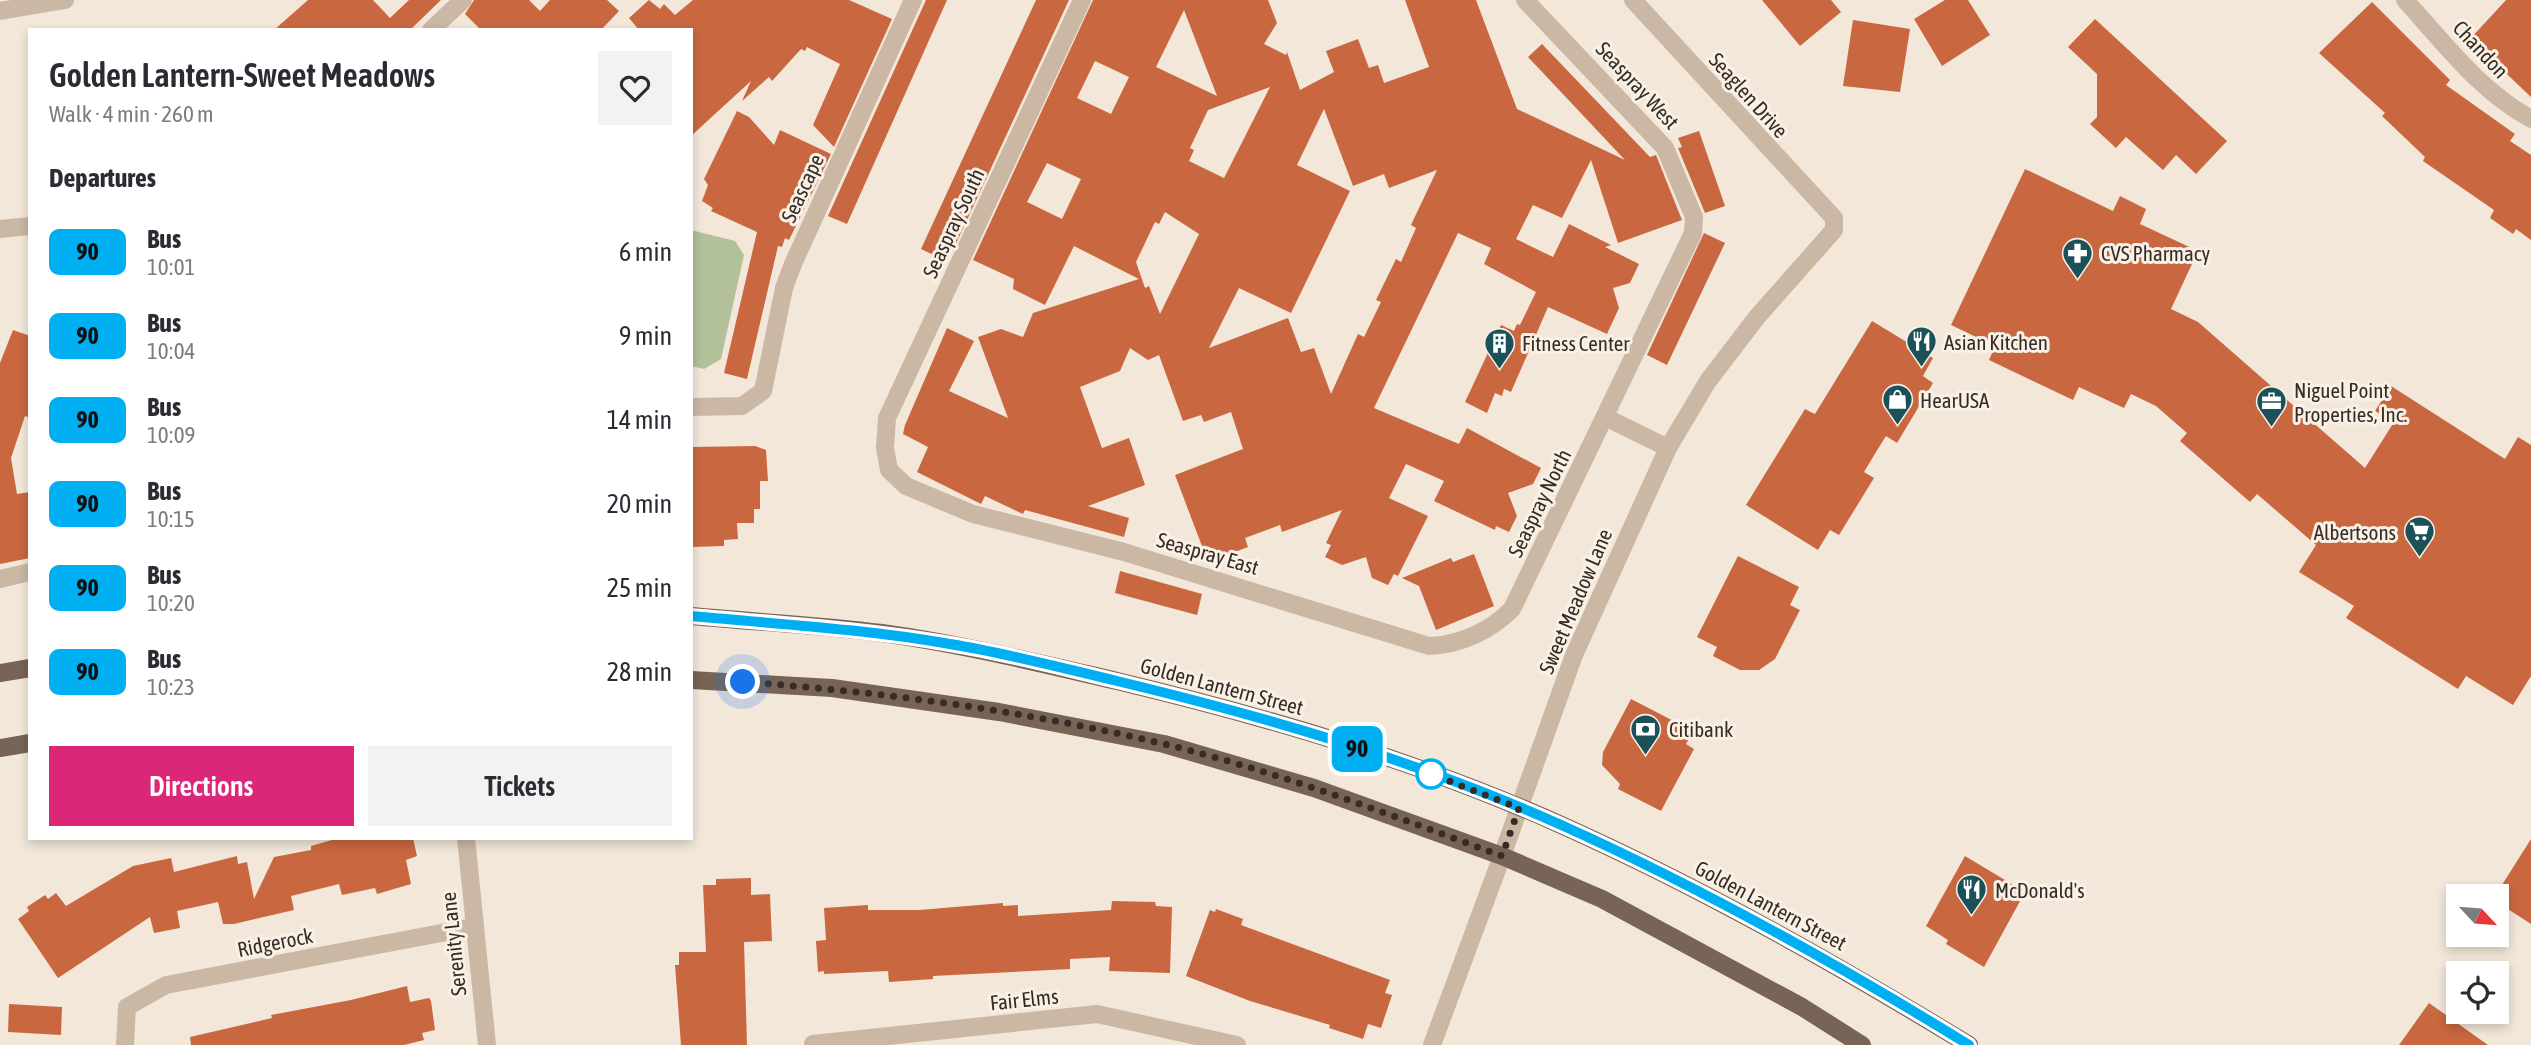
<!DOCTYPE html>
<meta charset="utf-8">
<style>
:root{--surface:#fff;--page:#f2f2f3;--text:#2b2b33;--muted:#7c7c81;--accent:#db2777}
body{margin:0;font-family:"Asap Condensed",sans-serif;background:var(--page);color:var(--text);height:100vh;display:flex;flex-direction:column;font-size:26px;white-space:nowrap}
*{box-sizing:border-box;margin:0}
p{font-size:23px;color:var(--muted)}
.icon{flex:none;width:38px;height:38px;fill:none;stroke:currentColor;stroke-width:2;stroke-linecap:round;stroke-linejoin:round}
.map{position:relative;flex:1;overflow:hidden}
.panel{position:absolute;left:28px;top:28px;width:665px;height:812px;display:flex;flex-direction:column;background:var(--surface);border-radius:0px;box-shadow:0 4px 10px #0003}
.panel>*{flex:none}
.badge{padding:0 14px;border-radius:10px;font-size:24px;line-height:46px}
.needle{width:46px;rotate:116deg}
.controls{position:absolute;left:2446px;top:884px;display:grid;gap:14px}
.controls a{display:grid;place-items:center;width:63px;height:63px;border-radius:0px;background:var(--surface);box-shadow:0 4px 10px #0003;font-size:35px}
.you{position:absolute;width:35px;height:35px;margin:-18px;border:5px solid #fff;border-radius:50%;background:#1a73e8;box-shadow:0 0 0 10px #1a73e833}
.map>.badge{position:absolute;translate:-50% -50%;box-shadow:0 0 0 4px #fff}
h2{padding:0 21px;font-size:26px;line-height:63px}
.round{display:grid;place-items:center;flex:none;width:74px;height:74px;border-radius:0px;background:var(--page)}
.overview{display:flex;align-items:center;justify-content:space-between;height:119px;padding:0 21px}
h1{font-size:33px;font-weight:600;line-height:52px}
.action{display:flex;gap:14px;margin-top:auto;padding:14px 21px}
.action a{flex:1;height:80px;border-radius:0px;background:var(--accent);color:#fff;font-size:28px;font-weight:600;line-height:80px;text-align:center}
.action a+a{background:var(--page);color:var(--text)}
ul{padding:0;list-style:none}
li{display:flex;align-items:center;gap:21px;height:84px;padding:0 21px}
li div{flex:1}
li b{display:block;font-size:26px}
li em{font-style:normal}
li .badge{min-width:77px;font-weight:700;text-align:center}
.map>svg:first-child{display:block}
.green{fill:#b2c199}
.building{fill:#c96840;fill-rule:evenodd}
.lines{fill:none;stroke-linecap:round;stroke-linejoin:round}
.minor{stroke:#cab8a5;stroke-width:18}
.tertiary{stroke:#cab8a5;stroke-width:18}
.primary{stroke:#786457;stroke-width:18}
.line-casing{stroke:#fff;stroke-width:16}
.line{stroke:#00aff2;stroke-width:10}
.walk{stroke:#362c27;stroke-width:7;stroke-dasharray:0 12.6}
.stop-dot{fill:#fff;stroke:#00aff2;stroke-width:3.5}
.labels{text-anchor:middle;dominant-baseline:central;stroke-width:6;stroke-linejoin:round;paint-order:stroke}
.street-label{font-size:21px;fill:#362c27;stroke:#faf1e6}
.poi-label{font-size:21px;fill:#362c27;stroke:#faf1e6;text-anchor:start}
</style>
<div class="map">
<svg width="2531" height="1045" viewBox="0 0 2531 1045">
<rect width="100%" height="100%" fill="#f2e7d9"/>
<path class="green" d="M 691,230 L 735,241 L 744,255 L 721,359 L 704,369 L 691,366 Z"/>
<path class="building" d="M 308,0 L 373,0 L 390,18 L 409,0 L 441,0 L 410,30 L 274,30 Z
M 474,0 L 529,0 L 540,11 L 550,0 L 607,0 L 619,11 L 601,30 L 481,30 L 465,14 Z
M 649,0 L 660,9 L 664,4 L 675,15 L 693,0 L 849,0 L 892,19 L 834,147 L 813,125 L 840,64 L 807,47 L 805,51 L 801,49 L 772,81 L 769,77 L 742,101 L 751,81 L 691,136 L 691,30 L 639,30 L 629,18 Z
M 926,0 L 947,0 L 847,224 L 828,216 Z
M 1036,0 L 1069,0 L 953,250 L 946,246 L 940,258 L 921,249 Z
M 1093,0 L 1268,0 L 1277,23 L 1264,44 L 1286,55 L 1287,52 L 1300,90 L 1334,72 L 1326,51 L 1358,39 L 1369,68 L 1378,65 L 1384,83 L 1429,67 L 1405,0 L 1476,0 L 1517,109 L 1625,160 L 1528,57 L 1542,44 L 1650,157 L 1656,155 L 1682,220 L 1618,243 L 1591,160 L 1562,218 L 1533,205 L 1516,239 L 1553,257 L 1569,224 L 1611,245 L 1605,247 L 1639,264 L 1630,283 L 1613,288 L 1619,308 L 1607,334 L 1548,307 L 1511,392 L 1504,389 L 1502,396 L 1495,393 L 1487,413 L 1465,402 L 1501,325 L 1514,331 L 1517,324 L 1520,325 L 1536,292 L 1484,264 L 1491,248 L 1458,233 L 1374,408 L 1459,444 L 1467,428 L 1541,468 L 1533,484 L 1508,493 L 1517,516 L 1509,532 L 1496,526 L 1495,530 L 1434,501 L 1444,481 L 1406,464 L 1389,498 L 1428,516 L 1398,576 L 1394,574 L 1388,585 L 1372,578 L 1366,557 L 1342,565 L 1325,557 L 1331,545 L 1326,543 L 1342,510 L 1282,532 L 1280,525 L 1245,538 L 1248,547 L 1208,562 L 1175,475 L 1243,449 L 1231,412 L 1204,422 L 1201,415 L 1183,421 L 1159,355 L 1148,360 L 1130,348 L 1120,371 L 1080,387 L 1102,448 L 1129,438 L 1145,485 L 1088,506 L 1129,518 L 1124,537 L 1025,510 L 1023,514 L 985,496 L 981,504 L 917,472 L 928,447 L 903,434 L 905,425 L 947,328 L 974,341 L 949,391 L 1008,418 L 978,337 L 1001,329 L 1023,337 L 1033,313 L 1139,279 L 1074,246 L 1045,305 L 1013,289 L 1014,279 L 973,260 ZM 1184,10 L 1217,96 L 1156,67 ZM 1095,61 L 1129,77 L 1111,114 L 1077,98 ZM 1270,87 L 1224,178 L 1189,161 L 1194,150 L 1190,148 L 1208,110 ZM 1324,109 L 1353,186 L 1384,174 L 1389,188 L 1437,170 L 1411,225 L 1416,228 L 1401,262 L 1396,259 L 1376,300 L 1381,302 L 1364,337 L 1358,334 L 1331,394 L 1314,348 L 1301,352 L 1288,318 L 1209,348 L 1239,288 L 1291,313 L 1350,191 L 1297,165 ZM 1047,163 L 1081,179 L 1062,219 L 1027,202 ZM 1165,212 L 1199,234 L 1160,314 L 1149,286 L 1145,288 L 1136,262 L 1155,222 L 1159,224 Z
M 1762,0 L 1831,0 L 1841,12 L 1800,46 Z
M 1945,0 L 1968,0 L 1990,35 L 1942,66 L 1914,19 Z
M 2506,0 L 2531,0 L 2531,97 L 2470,39 Z
M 2372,2 L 2450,80 L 2446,85 L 2515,134 L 2510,141 L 2531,155 L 2531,240 L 2516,229 L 2513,234 L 2490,218 L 2494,210 L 2423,161 L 2425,157 L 2382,116 L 2385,113 L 2319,53 Z
M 2095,19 L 2227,141 L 2196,174 L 2176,155 L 2163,170 L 2126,137 L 2116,148 L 2090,124 L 2097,117 L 2097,74 L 2068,47 Z
M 1853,20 L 1910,29 L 1900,92 L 1843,86 Z
M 737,111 L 749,117 L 774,145 L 780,130 L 831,154 L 789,240 L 785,238 L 782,247 L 778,246 L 747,379 L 724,373 L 757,232 L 711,211 L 713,208 L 702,201 L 708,185 L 704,179 Z
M 1699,131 L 1725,206 L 1705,213 L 1678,148 L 1682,147 L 1678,138 Z
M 2025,169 L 2113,211 L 2120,196 L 2146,209 L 2140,224 L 2198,251 L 2171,309 L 2198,322 L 2365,468 L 2394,422 L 2375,411 L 2391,386 L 2505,459 L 2518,437 L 2531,445 L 2531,676 L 2513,705 L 2466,676 L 2458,689 L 2346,618 L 2354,606 L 2299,572 L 2316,545 L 2257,494 L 2250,502 L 2180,441 L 2187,433 L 2156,406 L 2131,394 L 2124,408 L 2079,387 L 2073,400 L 1989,360 L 1995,346 L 1951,325 Z
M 1704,233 L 1725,243 L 1667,365 L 1647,355 Z
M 1872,321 L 1933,358 L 1923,376 L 1933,383 L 1897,443 L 1886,436 L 1876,452 L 1864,472 L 1874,478 L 1839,535 L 1830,530 L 1818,550 L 1746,505 L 1805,409 L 1815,414 Z
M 13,330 L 30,336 L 30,418 L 25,416 L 11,458 L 17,494 L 30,492 L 30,558 L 0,564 L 0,363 Z
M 691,447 L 755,446 L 766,450 L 768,481 L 760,481 L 760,509 L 754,509 L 754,523 L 737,523 L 738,539 L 724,540 L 724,546 L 691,547 Z
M 1474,554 L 1494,606 L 1436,630 L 1419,586 L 1402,578 L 1451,558 L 1453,562 Z
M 1738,556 L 1799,587 L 1790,605 L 1800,610 L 1775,659 L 1759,670 L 1740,670 L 1713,656 L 1717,647 L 1697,637 Z
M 1120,571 L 1202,594 L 1197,615 L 1115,593 Z
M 1631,699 L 1693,731 L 1686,744 L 1694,749 L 1661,811 L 1618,789 L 1620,784 L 1602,765 L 1603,752 Z
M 339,838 L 413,838 L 417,856 L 406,860 L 411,884 L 377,894 L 375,888 L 342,895 L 339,884 L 291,896 L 294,910 L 234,924 L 223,924 L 218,902 L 177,911 L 180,928 L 154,933 L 150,917 L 58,978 L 18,919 L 29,911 L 27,907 L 45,895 L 48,899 L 56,893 L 66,906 L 133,866 L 171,858 L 174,872 L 237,856 L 238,864 L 247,862 L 254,899 L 274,857 L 311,850 L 311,846 Z
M 2531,839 L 2531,924 L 2497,902 L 2495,896 Z
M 1965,856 L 2025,892 L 1984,967 L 1946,944 L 1948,940 L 1926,926 Z
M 751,878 L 751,895 L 770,894 L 772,941 L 744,942 L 747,1045 L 681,1045 L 675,965 L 679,965 L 679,952 L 706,952 L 703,885 L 716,885 L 716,879 Z
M 1112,901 L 1155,902 L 1156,906 L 1172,907 L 1170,973 L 1109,971 L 1110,957 L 1070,959 L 1070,969 L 933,976 L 933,979 L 889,982 L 888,971 L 824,974 L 824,971 L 818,972 L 816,941 L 826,940 L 824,908 L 868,905 L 868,910 L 919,910 L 1003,903 L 1003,906 L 1018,905 L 1018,916 L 1111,910 Z
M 1216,909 L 1243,919 L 1241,925 L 1390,980 L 1385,993 L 1392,995 L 1381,1028 L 1368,1024 L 1363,1039 L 1329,1028 L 1330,1025 L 1250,1001 L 1186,976 L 1210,910 L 1215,912 Z
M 407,986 L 410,1002 L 429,998 L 431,1001 L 435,1030 L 422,1033 L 424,1040 L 404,1045 L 191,1045 L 190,1037 L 272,1018 L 271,1015 L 351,1000 Z
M 2429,1003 L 2488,1045 L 2399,1045 Z
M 9,1004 L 62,1007 L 61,1035 L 8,1032 Z"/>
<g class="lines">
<path class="minor" d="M 1082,0 L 887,418 L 885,448 L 889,470 L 906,486 L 973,514 L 1124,552 L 1429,646 C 1460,645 1490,631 1512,609 L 1693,233 L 1694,217 L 1665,148 L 1525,0
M 2405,0 C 2445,44 2479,90 2531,119
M 431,30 L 463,0
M 0,229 L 30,226
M 691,407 L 742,406 L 763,391 L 784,288 L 793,264 L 913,0
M 1605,417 L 1668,448
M 0,579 L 30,572
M 466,838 L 487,1045
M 813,1044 L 1097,1014 L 1237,1045
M 125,1045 L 127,1007 L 166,985 L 473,927
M 1432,1045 L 1502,856"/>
<path class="tertiary" d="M 0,11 L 65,0
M 1502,856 L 1574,655 L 1668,448 L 1708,381 L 1757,317 L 1834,230 L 1834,218 L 1633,0"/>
<path class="primary" d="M 691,616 C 755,622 819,625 882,633 C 961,644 1039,663 1117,681 C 1267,717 1418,761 1559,824 C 1702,888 1836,964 1969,1045
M 0,673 L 30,668
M 691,680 L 832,688 L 999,712 L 1164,744 L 1314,788 L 1502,856 L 1602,899 L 1802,1007 L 1862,1045
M 0,748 L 30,743"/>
</g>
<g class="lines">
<defs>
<path id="line" d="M 691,616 C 778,624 864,629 950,644 C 1006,653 1062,668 1117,681 C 1267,717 1418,761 1559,824 C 1702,888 1836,963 1969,1045"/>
</defs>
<use href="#line" class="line-casing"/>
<use href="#line" class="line"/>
<path class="walk" d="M 743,682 C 885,692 1026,711 1164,744 C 1279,772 1391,815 1502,856 L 1519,808 L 1431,774"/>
</g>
<defs>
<symbol id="pharmacy-pin" viewBox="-11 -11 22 30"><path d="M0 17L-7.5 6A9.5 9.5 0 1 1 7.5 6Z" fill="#1b5158" stroke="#faf1e6"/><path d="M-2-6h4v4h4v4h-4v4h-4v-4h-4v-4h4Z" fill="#fff"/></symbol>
<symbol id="restaurant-pin" viewBox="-11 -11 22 30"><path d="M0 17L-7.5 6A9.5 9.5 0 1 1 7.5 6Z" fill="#1b5158" stroke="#faf1e6"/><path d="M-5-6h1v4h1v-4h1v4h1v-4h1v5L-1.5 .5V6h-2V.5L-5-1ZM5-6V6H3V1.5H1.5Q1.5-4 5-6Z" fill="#fff"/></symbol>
<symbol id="building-pin" viewBox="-11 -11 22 30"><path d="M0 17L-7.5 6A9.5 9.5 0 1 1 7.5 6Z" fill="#1b5158" stroke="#faf1e6"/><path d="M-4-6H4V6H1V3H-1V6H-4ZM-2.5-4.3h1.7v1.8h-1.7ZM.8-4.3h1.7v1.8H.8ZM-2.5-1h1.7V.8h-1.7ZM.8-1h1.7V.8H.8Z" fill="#fff"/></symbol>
<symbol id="shop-pin" viewBox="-11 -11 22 30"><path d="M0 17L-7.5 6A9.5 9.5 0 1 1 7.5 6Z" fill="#1b5158" stroke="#faf1e6"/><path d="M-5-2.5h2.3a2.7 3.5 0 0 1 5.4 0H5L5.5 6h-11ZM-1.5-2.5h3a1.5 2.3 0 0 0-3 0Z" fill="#fff"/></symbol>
<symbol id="office-pin" viewBox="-11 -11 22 30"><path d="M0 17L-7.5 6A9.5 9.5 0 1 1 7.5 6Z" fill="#1b5158" stroke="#faf1e6"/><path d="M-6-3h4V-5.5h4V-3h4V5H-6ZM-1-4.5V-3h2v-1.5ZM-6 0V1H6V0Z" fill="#fff"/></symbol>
<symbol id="supermarket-pin" viewBox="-11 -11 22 30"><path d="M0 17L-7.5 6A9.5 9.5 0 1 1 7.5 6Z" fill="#1b5158" stroke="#faf1e6"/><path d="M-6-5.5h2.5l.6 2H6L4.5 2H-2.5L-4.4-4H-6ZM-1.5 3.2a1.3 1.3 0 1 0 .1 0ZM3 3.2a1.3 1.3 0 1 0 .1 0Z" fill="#fff"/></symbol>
<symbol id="bank-pin" viewBox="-11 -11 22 30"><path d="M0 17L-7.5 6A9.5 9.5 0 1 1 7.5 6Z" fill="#1b5158" stroke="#faf1e6"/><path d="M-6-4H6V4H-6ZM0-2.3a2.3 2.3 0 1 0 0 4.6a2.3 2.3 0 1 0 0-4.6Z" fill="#fff"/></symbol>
</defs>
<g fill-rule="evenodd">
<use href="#pharmacy-pin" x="2060" y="236" width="35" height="47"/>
<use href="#restaurant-pin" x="1904" y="324" width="35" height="47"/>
<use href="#building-pin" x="1482" y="326" width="35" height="47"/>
<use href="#shop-pin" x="1880" y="382" width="35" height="47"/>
<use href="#office-pin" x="2254" y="384" width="35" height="47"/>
<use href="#supermarket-pin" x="2402" y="514" width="35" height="47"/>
<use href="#bank-pin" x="1628" y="712" width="35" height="47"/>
<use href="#restaurant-pin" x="1954" y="872" width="35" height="47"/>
</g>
<circle class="stop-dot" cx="1431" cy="774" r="14"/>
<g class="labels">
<g class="street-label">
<text transform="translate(2481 49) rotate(47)">Chandon</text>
<text transform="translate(1638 85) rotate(47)">Seaspray West</text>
<text transform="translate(1749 95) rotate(48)">Seaglen Drive</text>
<text transform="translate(802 188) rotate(-65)">Seascape</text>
<text transform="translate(953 223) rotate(-65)">Seaspray South</text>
<text transform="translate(1539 503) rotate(-64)">Seaspray North</text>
<text transform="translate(1208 553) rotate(16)">Seaspray East</text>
<text transform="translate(1575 601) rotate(-67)">Sweet Meadow Lane</text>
<text transform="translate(1222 686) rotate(15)">Golden Lantern Street</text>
<text transform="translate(1771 905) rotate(28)">Golden Lantern Street</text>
<text transform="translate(275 942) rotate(-11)">Ridgerock</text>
<text transform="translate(453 944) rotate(-96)">Serenity Lane</text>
<text transform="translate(1024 999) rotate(-6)">Fair Elms</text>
</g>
<g class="poi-label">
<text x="2101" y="253">CVS Pharmacy</text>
<text x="1944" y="342">Asian Kitchen</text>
<text x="1522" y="343">Fitness Center</text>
<text x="2294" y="390">Niguel Point<tspan x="2294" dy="24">Properties, Inc.</tspan></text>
<text x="1920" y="400">HearUSA</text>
<text x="2396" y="532" text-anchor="end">Albertsons</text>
<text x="1669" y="729">Citibank</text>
<text x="1995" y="890">McDonald's</text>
</g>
</g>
</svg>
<div class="controls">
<a><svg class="needle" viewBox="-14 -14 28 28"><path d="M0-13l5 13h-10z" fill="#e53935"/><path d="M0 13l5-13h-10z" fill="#7c7c81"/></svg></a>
<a><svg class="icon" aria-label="locate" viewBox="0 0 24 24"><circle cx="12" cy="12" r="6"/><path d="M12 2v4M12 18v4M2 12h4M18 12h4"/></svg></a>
</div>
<div class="you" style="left:743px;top:682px"></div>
<b class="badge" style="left:1357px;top:749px;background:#00aff2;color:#111">90</b>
<section class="panel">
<div class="overview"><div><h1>Golden Lantern-Sweet Meadows</h1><p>Walk · 4 min · 260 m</p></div><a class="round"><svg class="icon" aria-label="heart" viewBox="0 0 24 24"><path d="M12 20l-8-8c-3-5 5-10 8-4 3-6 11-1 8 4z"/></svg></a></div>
<h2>Departures</h2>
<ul>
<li><span class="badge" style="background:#00aff2;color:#111">90</span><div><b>Bus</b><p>10:01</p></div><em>6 min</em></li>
<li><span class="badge" style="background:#00aff2;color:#111">90</span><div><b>Bus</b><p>10:04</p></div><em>9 min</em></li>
<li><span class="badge" style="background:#00aff2;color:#111">90</span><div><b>Bus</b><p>10:09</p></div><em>14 min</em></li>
<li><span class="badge" style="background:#00aff2;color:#111">90</span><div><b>Bus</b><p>10:15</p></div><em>20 min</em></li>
<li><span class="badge" style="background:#00aff2;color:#111">90</span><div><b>Bus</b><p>10:20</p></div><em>25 min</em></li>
<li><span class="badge" style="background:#00aff2;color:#111">90</span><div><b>Bus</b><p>10:23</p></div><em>28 min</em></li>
</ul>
<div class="action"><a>Directions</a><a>Tickets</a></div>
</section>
</div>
